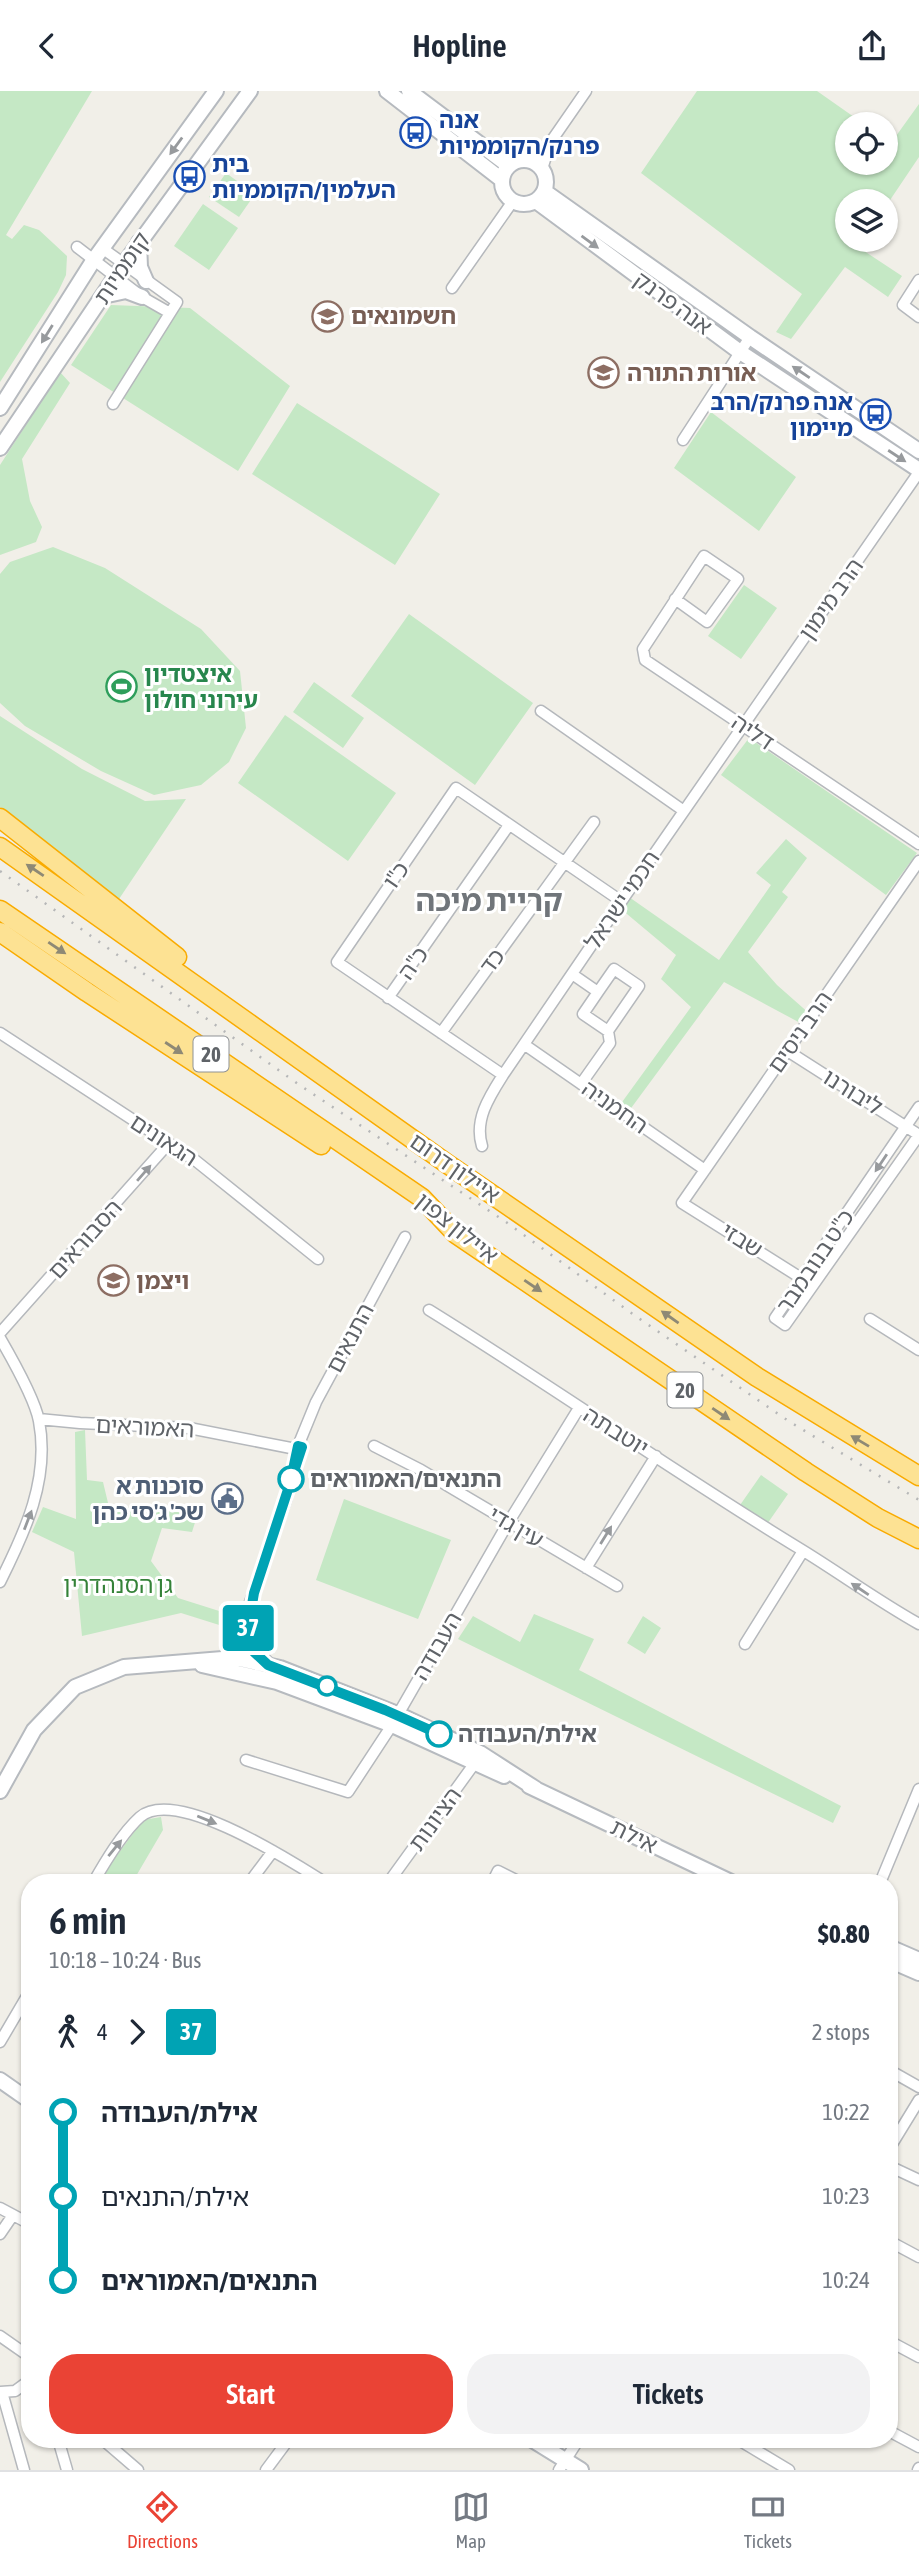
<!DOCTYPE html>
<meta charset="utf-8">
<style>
:root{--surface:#fff;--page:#f2f2f3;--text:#1f2937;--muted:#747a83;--line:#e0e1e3;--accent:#ea4335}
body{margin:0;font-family:"Asap Condensed","Noto Sans Hebrew",sans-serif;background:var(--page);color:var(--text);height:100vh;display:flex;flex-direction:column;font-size:26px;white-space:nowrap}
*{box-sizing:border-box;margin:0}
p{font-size:23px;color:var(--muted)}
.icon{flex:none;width:38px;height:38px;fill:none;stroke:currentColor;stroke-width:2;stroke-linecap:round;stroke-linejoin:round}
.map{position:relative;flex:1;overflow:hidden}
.sheet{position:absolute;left:21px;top:1783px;width:877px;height:574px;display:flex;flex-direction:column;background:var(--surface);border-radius:28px;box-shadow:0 2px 5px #0004}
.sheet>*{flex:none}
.badge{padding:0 14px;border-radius:5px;font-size:24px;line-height:46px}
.tools{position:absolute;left:835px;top:21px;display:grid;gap:14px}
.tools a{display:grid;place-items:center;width:63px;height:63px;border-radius:50%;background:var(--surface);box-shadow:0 2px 5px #0004;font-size:35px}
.map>.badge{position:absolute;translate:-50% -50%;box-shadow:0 0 0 4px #fff}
.legs{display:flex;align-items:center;gap:10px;height:77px;padding:0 28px;font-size:23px}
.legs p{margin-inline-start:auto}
.head{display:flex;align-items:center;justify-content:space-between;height:119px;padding:0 28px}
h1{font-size:38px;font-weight:600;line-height:52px}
.cta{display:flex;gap:14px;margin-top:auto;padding:14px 28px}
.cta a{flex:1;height:80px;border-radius:28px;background:var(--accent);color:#fff;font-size:28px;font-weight:600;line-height:80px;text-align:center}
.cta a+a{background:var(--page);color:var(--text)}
ul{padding:0 28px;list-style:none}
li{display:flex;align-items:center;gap:24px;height:84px;font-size:26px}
li i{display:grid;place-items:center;width:10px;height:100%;margin:0 9px;background:currentColor}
li i::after{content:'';width:18px;height:18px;margin:-9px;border:5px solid;border-radius:50%;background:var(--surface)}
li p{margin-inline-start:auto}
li:first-child i{background:linear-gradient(#0000 50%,currentColor 0)}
li:last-child i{background:linear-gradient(currentColor 50%,#0000 0)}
header{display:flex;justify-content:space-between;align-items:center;height:91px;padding:0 28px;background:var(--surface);font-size:32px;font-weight:600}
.menu{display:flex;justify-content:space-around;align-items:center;height:98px;border-top:2px solid var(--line);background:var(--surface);font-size:19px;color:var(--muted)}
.menu a{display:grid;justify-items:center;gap:4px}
.menu .on{color:var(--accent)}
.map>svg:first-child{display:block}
.green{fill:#c5e8c5}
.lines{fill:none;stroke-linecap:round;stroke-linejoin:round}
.street-casing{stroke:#b5b8bc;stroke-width:13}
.secondary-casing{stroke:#b6babf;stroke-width:18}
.highway-casing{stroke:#f9ab00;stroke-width:21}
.street{stroke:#fff;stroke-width:10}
.secondary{stroke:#fff;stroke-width:14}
.highway{stroke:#fde293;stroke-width:18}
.rail{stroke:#b6b7b8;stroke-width:2.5;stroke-dasharray:2 9;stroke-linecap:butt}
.oneway{fill:#979a9d}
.oneway2{fill:#8e8975}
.line-1-casing{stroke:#fff;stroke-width:16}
.line-1{stroke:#00a3b4;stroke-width:10}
.stop-1-dot{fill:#fff;stroke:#00a3b4;stroke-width:3.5}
.labels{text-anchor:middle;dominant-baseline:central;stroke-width:6;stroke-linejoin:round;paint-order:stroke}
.shield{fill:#fff;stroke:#8f9295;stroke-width:2}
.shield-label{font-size:21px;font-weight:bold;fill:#5f6368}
.transit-label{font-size:23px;font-weight:bold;fill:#164399;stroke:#fff;text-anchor:start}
.street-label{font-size:23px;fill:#5f6368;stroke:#fff}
.education-label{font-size:23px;font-weight:bold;fill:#785e54;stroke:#fff;text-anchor:start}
.leisure-label{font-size:23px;font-weight:bold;fill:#27864d;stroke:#fff;text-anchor:start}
.stop-label{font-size:23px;font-weight:bold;fill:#5f6368;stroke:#fff;text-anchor:start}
.service-label{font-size:23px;font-weight:bold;fill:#4e5e75;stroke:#fff;text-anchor:end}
.park-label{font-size:23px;fill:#348238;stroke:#fff}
.district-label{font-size:30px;font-weight:bold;fill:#70757a;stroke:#fff}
</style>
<header><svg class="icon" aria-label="back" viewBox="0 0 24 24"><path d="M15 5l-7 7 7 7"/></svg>Hopline<svg class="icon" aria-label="share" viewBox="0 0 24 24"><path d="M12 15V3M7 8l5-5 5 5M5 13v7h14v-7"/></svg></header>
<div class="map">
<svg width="919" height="2379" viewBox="0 0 919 2379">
<rect width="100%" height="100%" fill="#f1efe8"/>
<path class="green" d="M 0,0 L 92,0 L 6,144 L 12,148 L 24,134 L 39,139 L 67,165 L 66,184 L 58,201 L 0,291 Z
M 697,0 L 817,0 L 864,33 L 847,33 L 847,72 L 886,72 L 886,49 L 891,52 L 919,13 L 919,66 L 886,115 L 886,110 L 847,110 L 847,149 L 863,149 L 858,156 L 902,185 L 888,206 L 845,176 L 791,248 L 776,241 L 802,203 L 641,82 Z
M 226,82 L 255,103 L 239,126 L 209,106 Z
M 203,113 L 238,137 L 209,179 L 174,155 Z
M 111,214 L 190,217 L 290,295 L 238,380 L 71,274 Z
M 60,281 L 70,292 L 22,368 L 30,410 L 42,436 L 36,451 L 0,464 L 0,374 Z
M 297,312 L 440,403 L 395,474 L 252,383 Z
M 711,321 L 796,386 L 759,440 L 674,377 Z
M 53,456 L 105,477 L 201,538 L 240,580 L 246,637 L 229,671 L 201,694 L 154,704 L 101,680 L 25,635 L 0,612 L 0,483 L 10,471 Z
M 744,494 L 777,517 L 741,568 L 708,545 Z
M 409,523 L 533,612 L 475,694 L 351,605 Z
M 314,591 L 364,627 L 343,657 L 293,621 Z
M 285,624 L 396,702 L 348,770 L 238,692 Z
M 0,625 L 82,678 L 145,710 L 186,708 L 119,808 L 0,716 Z
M 749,647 L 917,762 L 886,804 L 721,684 Z
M 786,748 L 807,767 L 782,801 L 788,806 L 748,861 L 777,894 L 811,924 L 804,934 L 724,891 L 626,1024 L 617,1018 L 691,916 L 661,888 L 676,864 L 621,818 L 629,806 L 719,869 L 771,794 L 756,782 Z
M 85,1339 L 87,1389 L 103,1391 L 109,1416 L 158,1417 L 197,1425 L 192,1441 L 162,1437 L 151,1470 L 178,1507 L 235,1525 L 232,1538 L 181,1522 L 82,1545 L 74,1461 L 32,1441 L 43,1416 L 76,1428 L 75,1341 Z
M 761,1384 L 788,1403 L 765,1436 L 738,1417 Z
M 344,1408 L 451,1449 L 418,1528 L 316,1489 Z
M 534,1523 L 594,1548 L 579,1579 L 841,1715 L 833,1732 L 458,1548 L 473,1525 L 520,1551 Z
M 643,1525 L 661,1537 L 645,1563 L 627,1552 Z
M 161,1726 L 163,1739 L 132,1792 L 99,1792 L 112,1771 L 143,1729 Z"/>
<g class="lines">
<defs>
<path id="street" d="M 531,70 L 550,52 L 586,0
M 542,78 L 550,53
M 77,156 L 142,206 L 170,222
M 102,157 L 177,211 L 113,313
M 919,189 L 903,214 L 919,226
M 452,197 L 513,110
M 683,349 L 750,246
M 675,508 L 707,531 L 738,488 L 704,465 L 643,558 L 645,569 L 919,753
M 541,620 L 684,720
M 572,883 L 598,901 L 614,878 L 639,895 L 608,940 L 610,952 L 581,993
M 598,901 L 583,923 L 608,940
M 388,907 L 509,734
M 0,942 L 196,1070 L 318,1168
M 441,942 L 594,731
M 525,954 L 705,1079
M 786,959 L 919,1044
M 503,984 L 337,871 L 456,697 L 621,810
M 919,1016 L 775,1227 L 785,1234 L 919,1044
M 482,1055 C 474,1029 489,1006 503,984 L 623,808 L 919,381
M 801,1187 L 682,1112 L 919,770
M 429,1219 C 555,1297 675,1382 802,1459 C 841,1483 878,1510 919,1533
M 870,1228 L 919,1259
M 0,1242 L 169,1052
M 0,1247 C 11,1266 35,1309 39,1330 C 50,1388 25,1441 0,1491
M 39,1328 L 80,1332 L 189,1337 L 301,1359
M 374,1355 L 421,1379 L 617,1495
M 285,1412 L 298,1355 L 316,1311 L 405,1146
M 586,1477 L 656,1365
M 745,1553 L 803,1460
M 236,1571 L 235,1567 L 242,1534 L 286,1409
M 246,1669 L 348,1701 L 392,1634 L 508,1432 L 579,1317
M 93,1792 C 105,1771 122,1742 140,1726 C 176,1695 292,1771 326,1792
M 249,1792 L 273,1760
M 388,1792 L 477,1669
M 492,1792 L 498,1780 L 522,1792
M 880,1792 L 919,1698
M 0,1951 L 30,1900
M 889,1979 L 919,1996
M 889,2058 L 919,2009
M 889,2075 L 919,2089
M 0,2117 L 30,2133
M 0,2143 L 13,2124
M 889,2150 L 919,2166
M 0,2245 L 30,2266
M 889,2250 L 919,2266
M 0,2301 L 15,2300 L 30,2289
M 2,2301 L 24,2379
M 889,2340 L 919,2356
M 58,2348 L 67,2379
M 102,2348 L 138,2379
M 737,2348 L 789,2379
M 266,2379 L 289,2348
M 559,2379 L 579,2348
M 918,2379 L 919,2377"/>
<path id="secondary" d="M 387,0 L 502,89
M 409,0 L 509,75
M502 91a22 22 0 1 1 44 0a22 22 0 1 1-44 0Z
M 544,100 L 750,246 L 919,360
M 536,110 L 740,261 L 919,379
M 139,151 L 140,176 L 146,190
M 103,205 L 126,200 L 142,206
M 0,317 L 93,170 L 216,0
M 0,357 L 124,173 L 250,0
M 248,1537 L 254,1561 L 267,1573
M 202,1574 L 277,1591 L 392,1634 L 504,1685
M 529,1695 L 733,1792
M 0,1700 L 34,1639 L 75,1596 L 124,1576 L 235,1567 L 280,1577 L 397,1623 L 480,1662 L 536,1698
M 889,1856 L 919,1869
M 889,1869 L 919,1882
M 0,1989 L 30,2010
M 531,2348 L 581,2379"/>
<path id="highway" d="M 0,727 L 177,866
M 0,756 L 446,1072 L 757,1286 L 919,1385
M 0,819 L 422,1107 L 456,1143 L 806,1381 L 878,1427 L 919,1448
M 0,841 L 87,901 L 321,1054"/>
</defs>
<use href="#street" class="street-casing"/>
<use href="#secondary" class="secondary-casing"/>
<use href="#highway" class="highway-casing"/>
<use href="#street" class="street"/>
<use href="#secondary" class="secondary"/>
<use href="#highway" class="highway"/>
<path class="rail" d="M 0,780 L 298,993 L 506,1131 L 634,1224 L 790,1331 L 919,1409"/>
</g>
<defs><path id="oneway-solid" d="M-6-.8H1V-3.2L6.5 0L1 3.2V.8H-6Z" transform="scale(1.75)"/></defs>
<g class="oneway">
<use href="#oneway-solid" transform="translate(176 55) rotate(126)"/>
<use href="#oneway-solid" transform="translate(590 151) rotate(36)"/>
<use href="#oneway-solid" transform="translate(47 243) rotate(122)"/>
<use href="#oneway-solid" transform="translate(801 281) rotate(-146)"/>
<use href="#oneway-solid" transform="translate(897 365) rotate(33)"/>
<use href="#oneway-solid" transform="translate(881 1072) rotate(124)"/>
<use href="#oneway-solid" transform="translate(144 1082) rotate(-49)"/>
<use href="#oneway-solid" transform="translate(28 1429) rotate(-69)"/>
<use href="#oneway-solid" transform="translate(606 1444) rotate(-58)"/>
<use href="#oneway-solid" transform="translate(860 1498) rotate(-146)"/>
<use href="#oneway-solid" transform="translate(207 1729) rotate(22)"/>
<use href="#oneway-solid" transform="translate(115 1757) rotate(-51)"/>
</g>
<g class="oneway2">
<use href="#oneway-solid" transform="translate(35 779) rotate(-146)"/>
<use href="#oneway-solid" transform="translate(57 857) rotate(34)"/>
<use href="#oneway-solid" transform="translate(174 957) rotate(33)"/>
<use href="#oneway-solid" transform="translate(533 1195) rotate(34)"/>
<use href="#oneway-solid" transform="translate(670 1226) rotate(-145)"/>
<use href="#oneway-solid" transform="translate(721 1323) rotate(34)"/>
<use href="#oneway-solid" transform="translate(860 1350) rotate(-149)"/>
</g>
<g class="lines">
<defs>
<path id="line-1" d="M 291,1388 L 298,1355 L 302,1356 L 254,1502 L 248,1537 L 254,1561 L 268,1574 L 385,1619 L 439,1643"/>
</defs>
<use href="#line-1" class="line-1-casing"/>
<use href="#line-1" class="line-1"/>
</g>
<defs>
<symbol id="bus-ring" viewBox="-11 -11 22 22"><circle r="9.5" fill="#fff" stroke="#1a4fb4" stroke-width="1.5"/><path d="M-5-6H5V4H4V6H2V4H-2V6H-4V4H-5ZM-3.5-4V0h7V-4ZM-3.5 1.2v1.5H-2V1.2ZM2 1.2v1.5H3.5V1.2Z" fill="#1a4fb4"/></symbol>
<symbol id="school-ring" viewBox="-11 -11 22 22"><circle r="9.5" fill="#fff" stroke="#8d6e63" stroke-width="1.5"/><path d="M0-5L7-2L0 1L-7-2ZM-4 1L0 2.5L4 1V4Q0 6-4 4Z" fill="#8d6e63"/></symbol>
<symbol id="stadium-ring" viewBox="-11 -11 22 22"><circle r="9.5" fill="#fff" stroke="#2e9e5b" stroke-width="1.5"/><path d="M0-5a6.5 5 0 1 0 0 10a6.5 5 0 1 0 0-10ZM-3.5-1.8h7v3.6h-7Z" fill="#2e9e5b"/></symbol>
<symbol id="civic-ring" viewBox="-11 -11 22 22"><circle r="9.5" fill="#fff" stroke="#5c6f8a" stroke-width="1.5"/><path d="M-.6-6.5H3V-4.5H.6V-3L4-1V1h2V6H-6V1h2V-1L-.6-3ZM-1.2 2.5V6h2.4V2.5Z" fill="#5c6f8a"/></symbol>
</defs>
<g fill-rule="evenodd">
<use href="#bus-ring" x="398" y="24" width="35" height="35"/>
<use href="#bus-ring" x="172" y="68" width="35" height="35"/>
<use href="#school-ring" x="310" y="208" width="35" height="35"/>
<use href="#school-ring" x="586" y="264" width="35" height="35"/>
<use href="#bus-ring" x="858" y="306" width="35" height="35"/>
<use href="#stadium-ring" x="104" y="578" width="35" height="35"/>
<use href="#school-ring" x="96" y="1172" width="35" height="35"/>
<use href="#civic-ring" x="210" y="1390" width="35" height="35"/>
</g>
<g class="stop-1-dot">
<circle cx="291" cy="1388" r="12"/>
<circle cx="327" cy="1595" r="9"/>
<circle cx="439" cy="1643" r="12"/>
</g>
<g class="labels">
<g class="shield">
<rect x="193.5" y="945.5" width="35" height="35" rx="5"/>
<rect x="667.5" y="1281.5" width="35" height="35" rx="5"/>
</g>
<g class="shield-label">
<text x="211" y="963">20</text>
<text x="685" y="1299">20</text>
</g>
<g class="transit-label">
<text x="439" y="29">אנה<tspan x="439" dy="26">פרנק/הקוממיות</tspan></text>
<text x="212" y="73">בית<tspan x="212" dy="26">העלמין/הקוממיות</tspan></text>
<text x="853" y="311" text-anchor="end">אנה פרנק/הרב<tspan x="853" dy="26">מיימון</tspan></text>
</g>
<g class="street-label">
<text transform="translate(122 177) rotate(-56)">קוממיות</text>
<text transform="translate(673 212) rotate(36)">אנה פרנק</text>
<text transform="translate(831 508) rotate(-55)">הרב מימון</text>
<text transform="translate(753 641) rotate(34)">דליה</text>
<text transform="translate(396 784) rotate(-55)">כ"ו</text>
<text transform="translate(622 809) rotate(-56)">חכמי ישראל</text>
<text transform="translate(492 870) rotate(-54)">כד</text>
<text transform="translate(413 872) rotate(-55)">כ"ה</text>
<text transform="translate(800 941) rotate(-55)">הרב ניסים</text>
<text transform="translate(853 1001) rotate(32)">ליבורנו</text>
<text transform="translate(615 1016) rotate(35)">החמניה</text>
<text transform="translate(164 1049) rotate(33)">הגאונים</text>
<text transform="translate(455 1077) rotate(35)">איילון דרום</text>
<text transform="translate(457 1137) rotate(39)">איילון צפון</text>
<text transform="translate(85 1148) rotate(-48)">הסבוראים</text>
<text transform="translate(742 1149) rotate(32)">שבזי</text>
<text transform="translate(815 1170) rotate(-56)">כ"ט בנובמבר</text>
<text transform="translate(350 1247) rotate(-62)">התנאים</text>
<text transform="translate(145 1336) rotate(3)">האמוראים</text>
<text transform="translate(616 1340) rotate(32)">יוטבתה</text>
<text transform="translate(516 1436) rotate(30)">עין גדי</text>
<text transform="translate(437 1555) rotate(-60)">העבודה</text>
<text transform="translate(435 1728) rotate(-54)">הציונות</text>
<text transform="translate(634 1745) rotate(26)">אילת</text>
</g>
<g class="education-label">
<text x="351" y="225">חשמונאים</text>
<text x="627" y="282">אורות התורה</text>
<text x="136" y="1190">ויצמן</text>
</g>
<g class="leisure-label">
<text x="144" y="583">איצטדיון<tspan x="144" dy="26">עירוני חולון</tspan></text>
</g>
<g class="stop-label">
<text x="310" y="1388">התנאים/האמוראים</text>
<text x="458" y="1643">אילת/העבודה</text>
</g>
<g class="service-label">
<text x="204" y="1395">סוכנות א<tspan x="204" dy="26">שכ' ג'סי כהן</tspan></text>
</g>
<g class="park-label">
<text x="118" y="1494">גן הסנהדרין</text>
</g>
<g class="district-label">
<text x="489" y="809">קריית מיכה</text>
</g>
</g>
</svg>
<div class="tools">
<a><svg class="icon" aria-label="locate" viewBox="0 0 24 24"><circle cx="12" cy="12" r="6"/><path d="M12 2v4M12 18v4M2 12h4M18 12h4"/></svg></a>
<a><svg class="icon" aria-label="layers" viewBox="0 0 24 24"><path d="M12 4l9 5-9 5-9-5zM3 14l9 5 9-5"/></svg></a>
</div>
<b class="badge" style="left:248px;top:1537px;background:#00a3b4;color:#fff">37</b>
<section class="sheet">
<div class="head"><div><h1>6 min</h1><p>10:18 – 10:24 · Bus</p></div><b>$0.80</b></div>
<div class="legs"><svg class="icon" aria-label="walk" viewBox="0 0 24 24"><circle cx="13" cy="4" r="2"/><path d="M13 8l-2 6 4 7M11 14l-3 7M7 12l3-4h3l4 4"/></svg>4<svg class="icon" aria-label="forward" viewBox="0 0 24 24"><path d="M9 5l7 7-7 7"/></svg><b class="badge" style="background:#00a3b4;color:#fff">37</b><p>2 stops</p></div>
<ul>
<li><i style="color:#00a3b4"></i><b>אילת/העבודה</b><p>10:22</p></li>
<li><i style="color:#00a3b4"></i><span>אילת/התנאים</span><p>10:23</p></li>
<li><i style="color:#00a3b4"></i><b>התנאים/האמוראים</b><p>10:24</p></li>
</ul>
<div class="cta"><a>Start</a><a>Tickets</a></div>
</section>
</div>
<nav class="menu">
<a class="on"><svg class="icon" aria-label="directions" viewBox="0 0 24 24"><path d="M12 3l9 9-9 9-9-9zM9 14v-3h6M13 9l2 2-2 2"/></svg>Directions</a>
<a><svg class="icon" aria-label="map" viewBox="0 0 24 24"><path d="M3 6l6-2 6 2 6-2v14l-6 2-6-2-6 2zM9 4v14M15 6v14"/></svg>Map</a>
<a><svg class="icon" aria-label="tickets" viewBox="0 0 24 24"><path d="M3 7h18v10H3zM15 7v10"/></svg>Tickets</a>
</nav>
